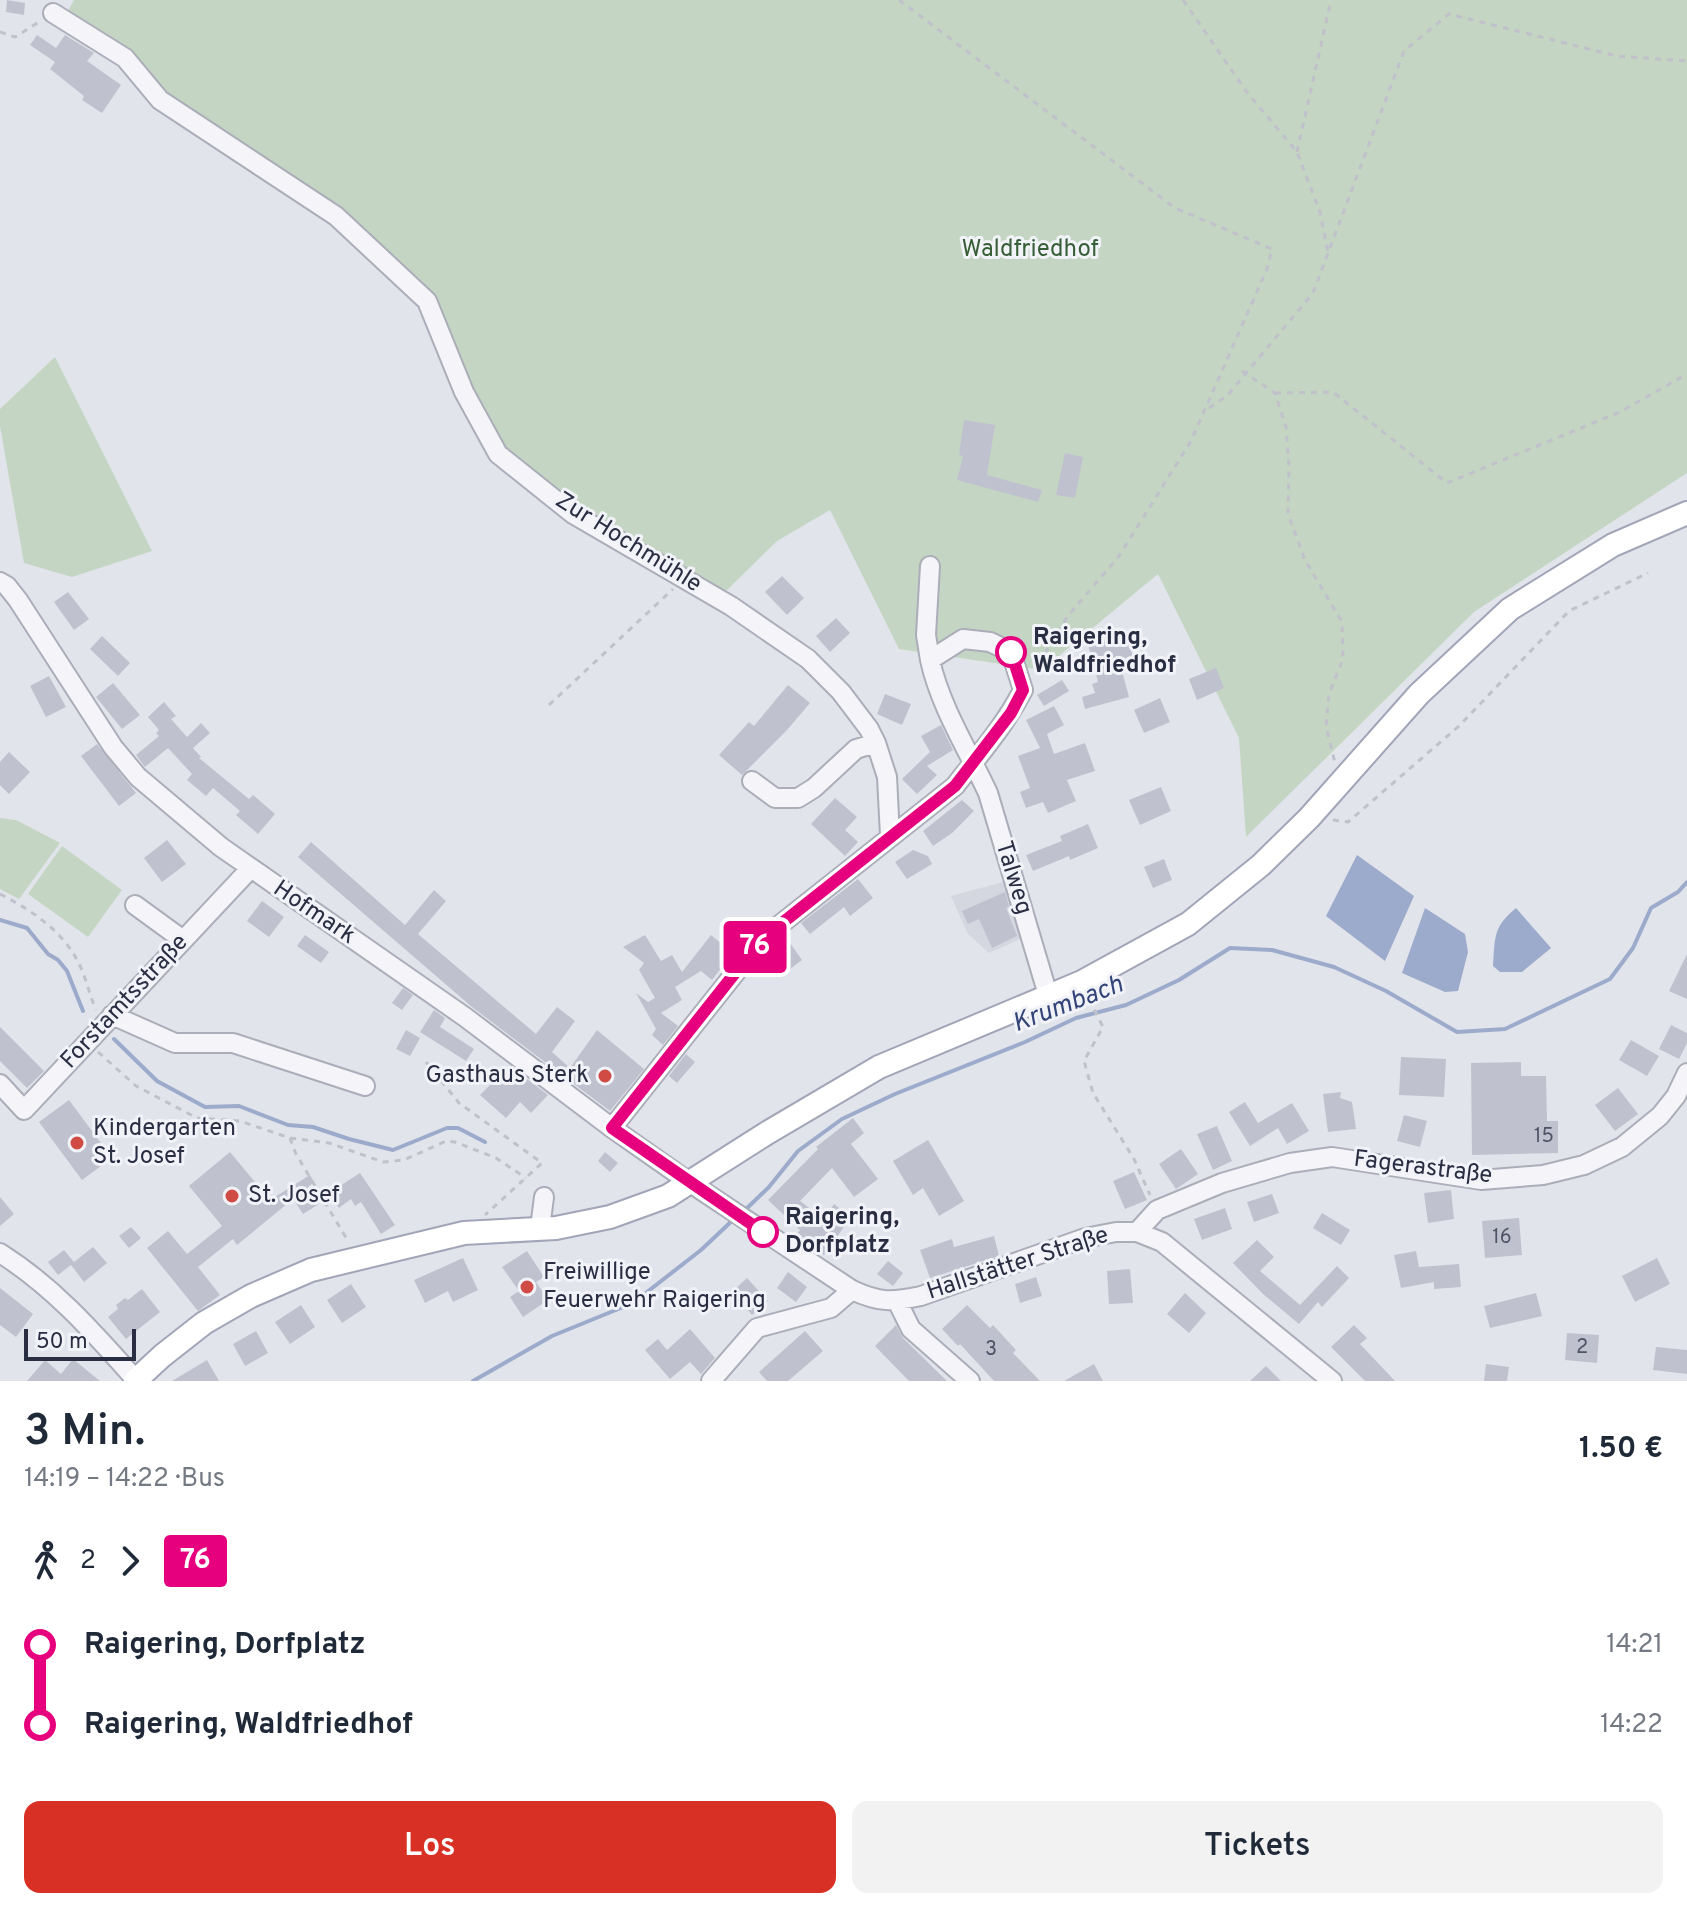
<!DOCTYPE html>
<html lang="de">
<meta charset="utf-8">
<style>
:root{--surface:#fff;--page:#f2f2f3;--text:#1f2937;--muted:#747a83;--accent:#d93025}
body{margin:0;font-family:Overpass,sans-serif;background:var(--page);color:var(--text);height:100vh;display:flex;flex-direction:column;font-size:30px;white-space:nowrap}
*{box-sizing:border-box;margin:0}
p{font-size:26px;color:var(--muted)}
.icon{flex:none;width:44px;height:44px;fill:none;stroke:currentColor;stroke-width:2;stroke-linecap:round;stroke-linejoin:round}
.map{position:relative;height:1381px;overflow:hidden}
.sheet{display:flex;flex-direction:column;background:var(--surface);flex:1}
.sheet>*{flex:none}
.badge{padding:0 16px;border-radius:6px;font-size:28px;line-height:52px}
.scale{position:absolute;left:24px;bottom:20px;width:112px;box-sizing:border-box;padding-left:8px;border:4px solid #2a2e43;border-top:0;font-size:22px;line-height:28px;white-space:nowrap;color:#2a2e43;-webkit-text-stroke:6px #f2f3f8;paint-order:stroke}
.map>.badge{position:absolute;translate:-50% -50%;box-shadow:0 0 0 4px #fff}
.legs{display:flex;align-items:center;gap:12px;height:88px;padding:0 24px;font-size:26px}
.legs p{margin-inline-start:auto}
.summary{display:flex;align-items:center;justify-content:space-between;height:136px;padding:0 24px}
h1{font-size:44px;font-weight:600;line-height:60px}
.cta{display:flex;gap:16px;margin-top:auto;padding:16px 24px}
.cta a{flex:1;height:92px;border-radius:16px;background:var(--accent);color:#fff;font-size:32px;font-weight:600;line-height:92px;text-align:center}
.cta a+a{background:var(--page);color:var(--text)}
ul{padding:0 24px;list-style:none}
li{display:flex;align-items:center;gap:28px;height:80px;font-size:30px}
li i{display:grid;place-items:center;width:12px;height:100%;margin:0 10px;background:currentColor}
li i::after{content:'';width:20px;height:20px;margin:-10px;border:6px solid;border-radius:50%;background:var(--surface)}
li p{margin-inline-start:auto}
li:first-child i{background:linear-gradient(#0000 50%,currentColor 0)}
li:last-child i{background:linear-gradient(currentColor 50%,#0000 0)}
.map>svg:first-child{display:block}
.built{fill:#d4d6e0}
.green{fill:#c4d5c3}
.water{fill:#9caacb}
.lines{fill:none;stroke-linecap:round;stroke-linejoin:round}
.stream{stroke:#9caacb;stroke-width:4}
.building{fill:#bfc2ce}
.minor-casing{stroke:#abadb9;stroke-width:22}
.major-casing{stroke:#a1a5b7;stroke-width:26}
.path{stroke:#c0c1ca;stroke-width:3;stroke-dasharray:6 6;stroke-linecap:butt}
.minor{stroke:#f5f5f9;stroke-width:18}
.major{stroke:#fff;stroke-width:22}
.line-1-casing{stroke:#fff;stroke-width:18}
.line-1{stroke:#e6007e;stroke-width:12}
.stop-1-dot{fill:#fff;stroke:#e6007e;stroke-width:4}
.poi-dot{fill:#d14b45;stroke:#f2f3f8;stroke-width:3}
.labels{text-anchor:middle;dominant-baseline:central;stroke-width:6;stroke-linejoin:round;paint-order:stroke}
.number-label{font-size:20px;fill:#4f5366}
.park-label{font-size:24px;fill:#375f37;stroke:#f2f3f8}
.street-label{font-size:24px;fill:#2a2e43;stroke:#f2f3f8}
.stop-label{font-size:24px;font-weight:bold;fill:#2a2e43;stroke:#f2f3f8;text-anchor:start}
.poi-label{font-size:24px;fill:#2a2e43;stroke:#f2f3f8;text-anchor:start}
.water-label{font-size:26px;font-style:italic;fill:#334478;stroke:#f2f3f8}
</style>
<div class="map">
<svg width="1687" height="1381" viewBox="0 0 1687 1381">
<rect width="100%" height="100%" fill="#e2e4eb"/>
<path class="built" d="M 1007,881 L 1025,937 L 989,953 L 968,934 L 951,896 Z"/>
<path class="green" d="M 74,0 L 1687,0 L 1687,473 L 1474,612 L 1246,837 L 1239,738 L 1158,574 L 1042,670 L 899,649 L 830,510 L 777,541 L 724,593 L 685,578 L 498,454 L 427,301 L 336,216 L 164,96 L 138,59 L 68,11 Z
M 55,357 L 152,551 L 72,577 L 24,563 L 0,426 L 0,409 Z
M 0,818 L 16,820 L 60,843 L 19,899 L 0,889 Z
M 62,846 L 122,890 L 88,937 L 28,894 Z"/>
<path class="water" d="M 1357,855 L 1414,896 L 1385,961 L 1326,916 Z
M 1425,908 L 1465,934 L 1468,952 L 1458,991 L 1445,992 L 1402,973 Z
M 1516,908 L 1551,948 L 1522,972 L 1500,972 L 1493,966 C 1495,937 1493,927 1516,908 Z"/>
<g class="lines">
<path class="stream" d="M 0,920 L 27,928 L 48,954 L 58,960 L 67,971 L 83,1011
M 114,1039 L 157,1081 L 205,1107 L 239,1106 L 288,1125 L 313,1127 L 349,1139 L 393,1150 L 447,1128 L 458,1128 L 485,1142
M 744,1211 L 769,1187 L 798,1151 L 842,1119 L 895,1094 L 1025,1042 L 1076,1018 L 1126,1005 L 1179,980 L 1230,948 L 1272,950 L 1334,967 L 1386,991 L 1457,1032 L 1505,1029 L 1610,979 L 1633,948 L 1651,908 L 1678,892 L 1687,882
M 473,1381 L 552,1336 L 633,1303 L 701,1250 L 734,1219"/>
</g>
<path class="building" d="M 7,0 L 25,3 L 24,15 L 6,12 Z
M 37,35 L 56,48 L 65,35 L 94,53 L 87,61 L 121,85 L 102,113 L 82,100 L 84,96 L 50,69 L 55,62 L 30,45 Z
M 964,420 L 995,425 L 987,475 L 1042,490 L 1038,502 L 957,480 L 963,456 L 959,455 Z
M 1065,453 L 1083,457 L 1075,498 L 1056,495 Z
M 782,576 L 804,598 L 787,615 L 765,592 Z
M 68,592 L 89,619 L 74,630 L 54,602 Z
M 836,618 L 850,633 L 830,652 L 816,636 Z
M 1127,635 L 1133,656 L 1119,660 L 1129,697 L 1085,709 L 1082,697 L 1095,693 L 1092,684 L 1098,682 L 1088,645 Z
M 102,636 L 130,663 L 118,676 L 90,649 Z
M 1216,668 L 1224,688 L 1197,700 L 1189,679 Z
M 49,676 L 66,707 L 46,717 L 30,686 Z
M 1062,680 L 1069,691 L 1044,706 L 1037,695 Z
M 113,683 L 140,715 L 122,729 L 96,697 Z
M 788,685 L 810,703 L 787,730 L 742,775 L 719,755 L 749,722 L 754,726 Z
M 885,694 L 911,704 L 902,725 L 877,714 Z
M 1160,698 L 1170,722 L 1144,733 L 1134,710 Z
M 164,702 L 176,716 L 171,719 L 187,737 L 201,723 L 210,733 L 193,748 L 201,757 L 199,758 L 249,799 L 253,795 L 275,814 L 258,834 L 236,815 L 240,811 L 213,788 L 206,796 L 187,780 L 192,774 L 168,748 L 145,767 L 136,755 L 159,736 L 156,733 L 159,730 L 148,717 Z
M 1054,706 L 1064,725 L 1047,734 L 1054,754 L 1085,743 L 1095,771 L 1067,780 L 1076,801 L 1048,813 L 1043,802 L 1026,808 L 1020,792 L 1030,788 L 1018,756 L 1040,748 L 1026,720 Z
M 941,725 L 953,750 L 927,766 L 937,775 L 917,794 L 902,779 L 930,752 L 921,736 Z
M 97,744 L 136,793 L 119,806 L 81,756 Z
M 9,752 L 30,772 L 9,794 L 0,785 L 0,762 Z
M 1161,787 L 1171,811 L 1140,825 L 1129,800 Z
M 835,798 L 857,817 L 845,830 L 858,842 L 845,856 L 811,824 Z
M 962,800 L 974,811 L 952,833 L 933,846 L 923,831 Z
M 1088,824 L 1098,848 L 1070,860 L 1069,856 L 1033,871 L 1026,855 L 1062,841 L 1060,836 Z
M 167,840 L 186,864 L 162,882 L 144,858 Z
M 311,842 L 405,925 L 434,890 L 446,901 L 418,934 L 536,1034 L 557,1007 L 575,1021 L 552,1052 L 570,1068 L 597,1030 L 644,1069 L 610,1111 L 472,1007 L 298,857 Z
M 913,850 L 928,856 L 932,864 L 907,879 L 895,862 Z
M 1164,859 L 1172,880 L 1153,888 L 1144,867 Z
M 858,879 L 873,898 L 850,916 L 844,907 L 810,934 L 801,923 Z
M 1005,892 L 1009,906 L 1006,908 L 1017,936 L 992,948 L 979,919 L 968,924 L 962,911 Z
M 262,901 L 284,917 L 269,937 L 247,921 Z
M 305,935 L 329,952 L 321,963 L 297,946 Z
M 645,935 L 661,961 L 672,955 L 682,972 L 711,935 L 733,953 L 712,980 L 701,971 L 675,987 L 682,1000 L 661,1013 L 678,1026 L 663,1045 L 652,1035 L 656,1029 L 636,993 L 648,1002 L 655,998 L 639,970 L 644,963 L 623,947 Z
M 790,943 L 802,960 L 786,972 L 774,954 Z
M 1687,954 L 1687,999 L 1669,991 Z
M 403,988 L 413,995 L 402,1010 L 392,1003 Z
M 434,1010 L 445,1018 L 440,1027 L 474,1049 L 466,1061 L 420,1032 Z
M 1671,1025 L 1687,1033 L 1687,1043 L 1679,1059 L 1659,1049 Z
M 0,1027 L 44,1071 L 27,1088 L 0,1061 Z
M 406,1030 L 420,1038 L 410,1056 L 396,1049 Z
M 1631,1040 L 1659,1056 L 1647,1076 L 1619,1060 Z
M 686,1054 L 695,1062 L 677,1083 L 669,1076 Z
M 1401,1057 L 1446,1059 L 1444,1097 L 1399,1095 Z
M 1521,1062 L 1521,1076 L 1546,1076 L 1547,1121 L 1558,1121 L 1558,1153 L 1472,1155 L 1471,1063 Z
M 506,1069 L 510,1073 L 514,1069 L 548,1095 L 531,1113 L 520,1102 L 506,1118 L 480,1095 Z
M 1618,1088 L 1638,1114 L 1615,1131 L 1595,1105 Z
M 1341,1092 L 1340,1098 L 1352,1102 L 1356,1129 L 1328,1132 L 1323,1094 Z
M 69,1100 L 112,1158 L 82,1180 L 39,1122 Z
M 1245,1102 L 1258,1123 L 1292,1103 L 1309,1131 L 1287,1144 L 1278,1128 L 1250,1146 L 1229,1112 Z
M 1404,1115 L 1427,1121 L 1420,1147 L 1397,1141 Z
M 853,1118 L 864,1133 L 851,1144 L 878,1179 L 854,1197 L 832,1168 L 800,1201 L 824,1219 L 834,1204 L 851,1217 L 824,1255 L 796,1235 L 800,1230 L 768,1200 L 818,1149 L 816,1147 Z
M 1217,1126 L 1232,1161 L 1213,1170 L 1197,1134 Z
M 928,1140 L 964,1201 L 939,1216 L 923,1188 L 913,1195 L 893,1161 Z
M 1181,1149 L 1198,1174 L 1176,1189 L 1159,1164 Z
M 230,1152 L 270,1200 L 310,1175 L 314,1182 L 308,1187 L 319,1204 L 303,1214 L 293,1199 L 237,1245 L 233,1239 L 198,1267 L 220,1295 L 198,1311 L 147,1248 L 168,1231 L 187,1254 L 222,1226 L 189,1186 Z
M 605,1152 L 618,1163 L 610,1172 L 598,1161 Z
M 1134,1172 L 1147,1200 L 1125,1209 L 1113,1181 Z
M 360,1173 L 395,1225 L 381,1234 L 361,1202 L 355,1206 L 351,1199 L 339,1208 L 329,1193 Z
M 1451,1190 L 1454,1219 L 1428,1223 L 1424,1193 Z
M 1272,1194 L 1279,1213 L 1254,1222 L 1247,1202 Z
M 0,1197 L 14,1214 L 0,1226 Z
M 1225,1208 L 1232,1229 L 1202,1240 L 1194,1219 Z
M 1322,1213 L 1350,1230 L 1341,1245 L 1313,1228 Z
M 1519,1218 L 1522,1255 L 1485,1258 L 1482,1221 Z
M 131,1227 L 141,1238 L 129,1248 L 119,1236 Z
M 994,1236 L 999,1256 L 930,1278 L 920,1250 L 952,1239 L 954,1247 Z
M 1257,1240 L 1274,1257 L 1260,1271 L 1300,1305 L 1337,1266 L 1349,1278 L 1322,1307 L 1318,1302 L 1299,1324 L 1263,1294 L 1233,1263 Z
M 93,1247 L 107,1263 L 84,1282 L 71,1265 L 58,1275 L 48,1262 L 64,1250 L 74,1262 Z
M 527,1251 L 544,1277 L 536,1282 L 548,1300 L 523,1317 L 510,1297 L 519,1291 L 502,1267 Z
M 1416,1251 L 1419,1267 L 1459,1264 L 1461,1287 L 1434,1289 L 1434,1282 L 1401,1288 L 1394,1255 Z
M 463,1258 L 478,1290 L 453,1302 L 448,1291 L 425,1303 L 414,1280 Z
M 1657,1258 L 1670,1284 L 1635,1302 L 1622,1276 Z
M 888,1261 L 903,1273 L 893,1286 L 877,1274 Z
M 1130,1269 L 1133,1303 L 1109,1304 L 1107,1271 Z
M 788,1272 L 807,1287 L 796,1302 L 777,1288 Z
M 1036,1277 L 1042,1296 L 1020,1303 L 1015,1284 Z
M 747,1278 L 768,1301 L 752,1315 L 732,1292 Z
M 351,1284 L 366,1307 L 342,1323 L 327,1300 Z
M 0,1288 L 33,1314 L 16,1337 L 0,1325 Z
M 142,1289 L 160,1312 L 126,1339 L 108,1317 L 118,1309 L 116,1305 L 125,1298 L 128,1300 Z
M 1185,1293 L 1206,1313 L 1189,1333 L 1167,1314 Z
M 1536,1293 L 1542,1316 L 1490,1328 L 1484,1306 Z
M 301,1305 L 315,1327 L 290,1344 L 275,1322 Z
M 967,1305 L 990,1328 L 993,1325 L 1016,1350 L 1013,1353 L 1040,1381 L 994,1381 L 960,1344 L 958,1346 L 942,1329 Z
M 896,1325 L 903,1338 L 947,1381 L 909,1381 L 875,1346 Z
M 1354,1325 L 1367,1338 L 1360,1344 L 1395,1381 L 1365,1381 L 1331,1347 Z
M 690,1329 L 715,1358 L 701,1374 L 690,1362 L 670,1379 L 645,1350 L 658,1339 L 667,1350 Z
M 256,1331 L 268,1353 L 245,1366 L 233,1344 Z
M 805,1331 L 823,1351 L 788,1381 L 767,1381 L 759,1372 Z
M 1567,1333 L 1599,1335 L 1597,1363 L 1565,1360 Z
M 1656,1347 L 1687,1350 L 1687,1374 L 1653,1370 Z
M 73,1359 L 100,1381 L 27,1381 L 45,1360 L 61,1374 Z
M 207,1360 L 219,1381 L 172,1381 Z
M 1094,1364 L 1103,1381 L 1064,1381 Z
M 1486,1364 L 1509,1367 L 1507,1381 L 1484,1381 Z
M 1266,1366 L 1281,1381 L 1250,1381 Z"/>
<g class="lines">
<defs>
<path id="minor" d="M 53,13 L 125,58 L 160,100 L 336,216 L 427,301 L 464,392 L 498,454 L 573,514 L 731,606 L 808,659 L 841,692 L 869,729 L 876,743 L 887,777 L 890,836
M 0,582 L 7,586 L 18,600 L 113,747 L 138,777 L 221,847 L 465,1017 L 612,1128 L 689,1182 L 852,1290 C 880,1303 892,1302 921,1296 L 1085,1238 L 1116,1232 L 1137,1232 L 1162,1242 L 1332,1381
M 930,660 L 926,635 L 930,566
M 752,781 L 775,798 L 798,798 L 814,788 L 856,749 L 876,743
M 135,905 L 183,940
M 112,1015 L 175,1043 L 233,1043 L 365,1086
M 0,1084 L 24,1110 L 250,869
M 612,1128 L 762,939 L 955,786 C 979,755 1005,725 1023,690 L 1011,652 L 990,642 L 963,639 L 930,660 C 940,706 968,750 988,793 L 1048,995
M 540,1228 L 544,1197
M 1137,1232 L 1157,1210 L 1222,1183 L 1290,1163 L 1332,1157 L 1481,1180 L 1543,1175 L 1584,1165 L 1622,1147 L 1660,1116 L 1676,1096 L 1687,1073
M 0,1253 C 54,1287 94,1333 136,1380
M 897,1301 L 911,1329 L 970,1381
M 711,1381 L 757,1328 L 831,1308 L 852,1290"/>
<path id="major" d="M 135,1381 L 162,1356 L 204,1323 L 251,1296 L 311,1270 L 464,1233 L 556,1228 L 610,1217 L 668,1196 L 767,1133 L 879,1067 L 1082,982 L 1188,924 L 1261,865 L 1309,818 L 1419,694 L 1510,609 L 1613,545 L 1687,513"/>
</defs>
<use href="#minor" class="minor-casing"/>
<use href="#major" class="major-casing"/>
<path class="path" d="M 899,0 L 1175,208 L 1272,249 L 1267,269 L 1191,441 L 1119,556 L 1067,617 L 1035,670
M 1183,0 L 1246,91 L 1297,152 L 1320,212 L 1328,252
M 0,32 L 15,37 L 39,22
M 1297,152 L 1331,0
M 1242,371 L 1275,393 L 1286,427 L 1289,466 L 1288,514 L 1305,560 L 1342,622 L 1343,659 L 1329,694 L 1326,726 L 1335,763
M 1275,393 L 1333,392 L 1447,483 L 1620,412 L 1687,374
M 1209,408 L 1227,396 L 1313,293 L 1404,51 L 1449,14 L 1617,56 L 1687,61
M 549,705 L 673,589
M 1333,820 L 1348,822 L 1459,726 L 1569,611 L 1648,573
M 0,894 C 33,911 66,933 81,968 C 87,982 90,996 96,1010
M 1089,999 L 1103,1027 L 1084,1061 L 1093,1093 L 1134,1159 L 1150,1195
M 98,1052 L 136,1086 L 197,1118 L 240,1121 L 290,1138 L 329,1143 L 383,1162 L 404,1160 L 446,1141 L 455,1142 L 496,1158 L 526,1178
M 426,1062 L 459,1103 L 542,1163 L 485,1215
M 290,1138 L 296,1154 L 348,1241"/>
<use href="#minor" class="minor"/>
<use href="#major" class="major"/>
</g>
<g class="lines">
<defs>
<path id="line-1" d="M 763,1232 L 612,1128 L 762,939 L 955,786 L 1011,713 L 1023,690 L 1011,652"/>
</defs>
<use href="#line-1" class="line-1-casing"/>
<use href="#line-1" class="line-1"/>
</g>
<g class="stop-1-dot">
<circle cx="1011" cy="652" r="14"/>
<circle cx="763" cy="1232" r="14"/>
</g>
<g class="poi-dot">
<circle cx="605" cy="1076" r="8"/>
<circle cx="77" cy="1143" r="8"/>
<circle cx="232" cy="1196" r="8"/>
<circle cx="527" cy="1287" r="8"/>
</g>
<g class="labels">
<g class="number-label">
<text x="1544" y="1137">15</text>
<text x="1502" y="1238">16</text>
<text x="1582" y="1348">2</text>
<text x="991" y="1350">3</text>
</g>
<g class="park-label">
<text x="1030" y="250">Waldfriedhof</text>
</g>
<g class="street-label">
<text transform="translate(628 543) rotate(32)">Zur Hochmühle</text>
<text transform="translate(1013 878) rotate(73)">Talweg</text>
<text transform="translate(314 913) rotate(34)">Hofmark</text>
<text transform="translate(125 1002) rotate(-47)">Forstamtsstraße</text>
<text transform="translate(1423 1168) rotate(7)">Fagerastraße</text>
<text transform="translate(1018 1264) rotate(-18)">Hallstätter Straße</text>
</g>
<g class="stop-label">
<text x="1033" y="638">Raigering,<tspan x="1033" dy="28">Waldfriedhof</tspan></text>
<text x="785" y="1218">Raigering,<tspan x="785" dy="28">Dorfplatz</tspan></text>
</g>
<g class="poi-label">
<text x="589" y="1076" text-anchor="end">Gasthaus Sterk</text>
<text x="93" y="1129">Kindergarten<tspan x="93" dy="28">St. Josef</tspan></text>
<text x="248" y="1196">St. Josef</text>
<text x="543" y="1273">Freiwillige<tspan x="543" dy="28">Feuerwehr Raigering</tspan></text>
</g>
<g class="water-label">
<text transform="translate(1068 1005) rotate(-21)">Krumbach</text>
</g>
</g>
</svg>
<div class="scale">50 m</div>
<b class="badge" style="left:755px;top:947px;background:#e6007e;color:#fff">76</b>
</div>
<section class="sheet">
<div class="summary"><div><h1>3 Min.</h1><p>14:19 – 14:22 · Bus</p></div><b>1.50 €</b></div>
<div class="legs"><svg class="icon" aria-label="walk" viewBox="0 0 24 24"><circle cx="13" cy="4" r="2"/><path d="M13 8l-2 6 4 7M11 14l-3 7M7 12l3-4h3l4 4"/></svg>2<svg class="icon" aria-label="forward" viewBox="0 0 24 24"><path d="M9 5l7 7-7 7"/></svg><b class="badge" style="background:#e6007e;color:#fff">76</b></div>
<ul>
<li><i style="color:#e6007e"></i><b>Raigering, Dorfplatz</b><p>14:21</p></li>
<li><i style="color:#e6007e"></i><b>Raigering, Waldfriedhof</b><p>14:22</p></li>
</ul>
<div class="cta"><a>Los</a><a>Tickets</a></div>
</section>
